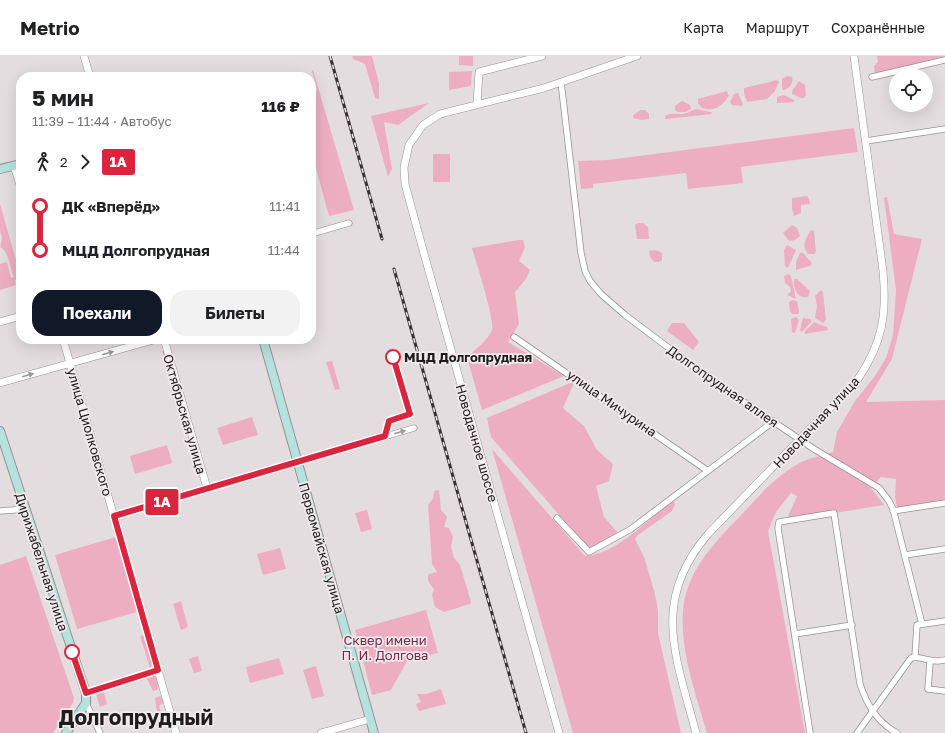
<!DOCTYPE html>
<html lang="ru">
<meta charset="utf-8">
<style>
:root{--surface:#fff;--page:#f2f2f2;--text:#202124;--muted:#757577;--line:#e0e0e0;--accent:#111827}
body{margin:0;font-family:"Golos Text",sans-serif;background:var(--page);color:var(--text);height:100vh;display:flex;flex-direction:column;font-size:15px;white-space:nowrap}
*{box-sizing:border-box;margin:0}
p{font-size:13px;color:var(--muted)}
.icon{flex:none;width:22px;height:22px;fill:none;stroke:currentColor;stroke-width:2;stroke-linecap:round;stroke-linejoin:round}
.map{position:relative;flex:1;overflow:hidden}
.drawer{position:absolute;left:16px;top:16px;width:300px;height:272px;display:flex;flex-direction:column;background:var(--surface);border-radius:16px;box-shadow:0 4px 16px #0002}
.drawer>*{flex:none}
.badge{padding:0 8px;border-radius:3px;font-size:14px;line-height:26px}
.controls{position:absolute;left:889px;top:12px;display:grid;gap:8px}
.controls a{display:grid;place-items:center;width:44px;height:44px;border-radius:50%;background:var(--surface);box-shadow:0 4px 16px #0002;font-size:20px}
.map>.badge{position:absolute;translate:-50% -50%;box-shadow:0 0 0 2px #fff}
.legs{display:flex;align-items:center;gap:6px;height:44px;padding:0 16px;font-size:13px}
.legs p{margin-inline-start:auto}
.overview{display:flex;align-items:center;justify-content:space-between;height:68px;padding:0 16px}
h1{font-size:22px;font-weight:700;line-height:30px}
.cta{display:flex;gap:8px;margin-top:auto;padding:8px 16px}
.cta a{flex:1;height:46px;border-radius:16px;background:var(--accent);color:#fff;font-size:16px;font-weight:700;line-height:46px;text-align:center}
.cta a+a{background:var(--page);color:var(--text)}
ul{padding:0 16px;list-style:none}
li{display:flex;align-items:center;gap:14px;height:44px;font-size:15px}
li i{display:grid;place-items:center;width:6px;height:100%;margin:0 5px;background:currentColor}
li i::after{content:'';width:10px;height:10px;margin:-5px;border:3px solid;border-radius:50%;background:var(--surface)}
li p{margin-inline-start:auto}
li:first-child i{background:linear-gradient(#0000 50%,currentColor 0)}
li:last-child i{background:linear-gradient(currentColor 50%,#0000 0)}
header{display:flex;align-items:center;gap:24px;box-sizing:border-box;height:56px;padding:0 20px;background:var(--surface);border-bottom:1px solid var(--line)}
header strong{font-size:19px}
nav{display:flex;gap:22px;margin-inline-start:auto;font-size:14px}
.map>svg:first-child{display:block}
.green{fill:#edaec1}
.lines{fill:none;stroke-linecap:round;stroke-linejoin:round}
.minor-casing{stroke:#989192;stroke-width:7}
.tertiary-casing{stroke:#989192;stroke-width:8}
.secondary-casing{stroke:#989192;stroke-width:10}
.minor{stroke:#fff;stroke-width:5.5}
.tertiary{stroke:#fff;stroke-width:7}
.secondary{stroke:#b5e1de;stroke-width:8}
.rail-casing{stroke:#353233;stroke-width:3}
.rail{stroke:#f1eaec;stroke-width:1.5;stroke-dasharray:4.5;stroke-linecap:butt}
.oneway{fill:#9a9999}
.line-1-casing{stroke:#fff;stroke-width:9}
.line-1{stroke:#d7263d;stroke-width:6}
.stop-1-dot{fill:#fff;stroke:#d7263d;stroke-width:2}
.labels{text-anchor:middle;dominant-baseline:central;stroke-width:3.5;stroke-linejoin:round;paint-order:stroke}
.stop-label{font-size:13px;font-weight:bold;fill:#1f1c1d;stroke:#f1eaec;text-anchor:start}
.street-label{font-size:13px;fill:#1f1c1d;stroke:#f1eaec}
.park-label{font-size:13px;fill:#792547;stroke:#f1eaec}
.town-label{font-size:21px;font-weight:bold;fill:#1f1c1d;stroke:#f1eaec}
</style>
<header>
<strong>Metrio</strong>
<nav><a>Карта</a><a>Маршрут</a><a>Сохранённые</a></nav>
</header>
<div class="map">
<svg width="945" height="677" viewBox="0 0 945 677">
<rect width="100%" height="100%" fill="#e4dddf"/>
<path class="green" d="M 352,0 L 372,0 L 379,27 L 379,43 L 375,42 L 365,8 L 353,3 Z
M 459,0 L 473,0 L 473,10 L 459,9 Z
M 877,0 L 945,0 L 875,18 L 874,10 L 878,6 Z
M 313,14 L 354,154 L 329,160 L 311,94 L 311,40 L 312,36 L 317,34 L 312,15 Z
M 472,15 L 471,30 L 449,34 L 449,16 Z
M 787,20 L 792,21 C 794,27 789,33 783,34 L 782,31 L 782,23 Z
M 777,24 L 779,26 L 775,35 L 767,43 L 747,46 L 744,38 L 744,32 Z
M 799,25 L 805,29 L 806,39 L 804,42 L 801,42 L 792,38 L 792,35 Z
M 727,35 L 729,40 C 721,50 716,56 702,52 L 698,47 L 698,43 Z
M 738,37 L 743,48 L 742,50 L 732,49 L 730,46 L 734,38 Z
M 784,39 L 794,44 L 794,46 L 777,47 L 777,41 Z
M 682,45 L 690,49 L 691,53 L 686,56 L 678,56 L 675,54 L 675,50 Z
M 429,47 L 398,69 L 384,66 L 392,113 L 388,121 L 371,60 Z
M 695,53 L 711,56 L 712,58 L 665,63 L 665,60 C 674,54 680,63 695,53 Z
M 641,54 L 645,54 L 649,58 L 649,63 L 641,64 L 633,62 L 633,59 Z
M 854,72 L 858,96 L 741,111 L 743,127 L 688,133 L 686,117 L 593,128 L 593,132 L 581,133 L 578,105 L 608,104 Z
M 433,98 L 450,98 L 450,126 L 433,126 Z
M 807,140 L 809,143 L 810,148 L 801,149 L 801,157 L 794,160 L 792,153 L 792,142 Z
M 887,141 L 894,178 L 922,183 L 892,303 L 866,346 L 945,344 L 945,444 L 897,452 L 895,441 L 896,423 L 881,421 L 871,432 L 884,449 L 786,465 L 797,440 L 791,437 L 776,456 L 768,475 L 805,677 L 707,677 C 696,638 680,596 683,555 C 686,513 719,482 746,454 C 762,436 777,420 798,408 C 808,402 822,400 833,396 L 837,376 L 855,345 L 875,320 L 886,302 L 893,279 L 896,234 L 884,142 Z
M 0,148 L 21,222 L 21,230 C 8,222 13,199 0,191 L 2,182 L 0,175 Z
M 638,167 L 643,167 L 648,171 L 649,183 L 637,183 L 635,169 Z
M 792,169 L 797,172 L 800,180 L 795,184 L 789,185 L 783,177 Z
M 811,174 L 814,175 L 816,196 L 814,198 L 808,198 C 801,189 806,182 811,174 Z
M 519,184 L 523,184 L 525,191 L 519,205 L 530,214 L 526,223 L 515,236 L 519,268 L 508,286 L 564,320 L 482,354 L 467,301 C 476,293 487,285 492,274 C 495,264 476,206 472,192 Z
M 787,189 L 796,194 L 788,212 L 785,210 L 784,194 Z
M 656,194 L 662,197 L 662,204 L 659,206 L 654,206 L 650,201 L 649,195 Z
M 800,197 L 803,197 L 812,207 L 810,210 L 796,214 L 796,206 Z
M 7,206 L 11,222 L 14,221 L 16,229 L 0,234 L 0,208 Z
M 788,218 L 791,220 L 796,243 L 787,239 L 791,235 L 790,231 L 785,227 L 784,220 Z
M 794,223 L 797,223 L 810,235 L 808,241 C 797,243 793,232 794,223 Z
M 821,234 L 823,236 L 826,264 L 823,267 L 815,262 L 817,250 L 815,240 Z
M 792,244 L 797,245 L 799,256 L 798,258 L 792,258 L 790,255 L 789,246 Z
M 796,261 L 799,264 L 795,277 L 792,276 L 791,263 Z
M 803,262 L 810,263 L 812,265 L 802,276 L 800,274 Z
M 814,266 L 827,271 L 828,274 L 805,278 L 805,275 Z
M 672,267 L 684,267 L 699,286 L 693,294 L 667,275 Z
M 162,295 L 164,295 L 182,357 L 180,359 Z
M 332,305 L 340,333 L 335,334 L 326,306 Z
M 575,325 L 563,352 L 584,370 L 597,394 L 613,408 L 609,425 L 596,430 L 604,461 L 618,477 L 589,493 L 491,381 L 487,362 Z
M 252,361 L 258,379 L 223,389 L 217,372 Z
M 167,389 L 172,407 L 135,418 L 130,400 Z
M 492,393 L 585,500 C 617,498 648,463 673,445 L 675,448 L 672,455 L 638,479 L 635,483 L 644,501 L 655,538 L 658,555 L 658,577 L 681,677 L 573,677 Z
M 439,434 L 441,454 L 447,461 L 444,471 L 449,472 L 453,481 L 451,491 L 454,502 L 460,509 L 471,546 L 470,548 L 444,556 L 435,551 L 432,539 L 434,534 C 432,528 425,526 429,518 L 437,516 L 432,508 L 428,449 L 433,443 L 434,435 Z
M 367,454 L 372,473 L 361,476 L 355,457 Z
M 116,481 L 137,556 L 77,573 L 55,499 Z
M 280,492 L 286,513 L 263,519 L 257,498 Z
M 26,500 L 74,642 L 73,647 L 53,677 L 0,677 L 0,509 Z
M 181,545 L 188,571 L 181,574 L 173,548 Z
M 426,554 L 438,597 L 407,605 L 391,634 L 372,639 L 355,574 Z
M 144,579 L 153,608 L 150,612 L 140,580 Z
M 198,600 L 202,615 L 194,617 L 189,603 Z
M 279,602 L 284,618 L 250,627 L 246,611 Z
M 316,610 L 324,640 L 312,643 L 303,614 Z
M 153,619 L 157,622 L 159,630 L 157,634 L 153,635 L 147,623 Z
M 441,633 L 446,648 L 419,655 L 416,648 L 421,646 L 417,638 L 426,638 Z
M 104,636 L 107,648 L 100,651 L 96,638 Z
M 160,640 L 163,644 L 163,647 L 159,650 L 162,660 L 157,656 L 155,642 Z"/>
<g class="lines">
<defs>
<path id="minor" d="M 872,21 L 945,4
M 561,26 L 581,197 L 585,215 L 590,225 L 601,238 L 625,259 L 710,323 L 814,393 L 879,432 L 889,445 L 893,453 L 922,568
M 866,85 L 945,73
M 311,178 L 349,167
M 514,281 L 708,415
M 298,406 L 414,372
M 0,455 L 14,454 L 25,451
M 893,455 L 945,447
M 557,462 L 589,496 L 631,473 L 774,365
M 905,499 L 945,493
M 795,578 L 852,569
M 915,601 L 917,569 L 945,565
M 930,606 L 928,633 L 945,635
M 86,647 L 100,677
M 810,677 L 778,472 L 779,466 L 834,457 L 860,628 C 867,649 877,666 897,677
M 857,677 L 911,602 C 921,599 931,608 945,604"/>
<path id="tertiary" d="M 84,0 L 90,21
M 477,48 L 479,16 L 542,0
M 14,110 L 21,132
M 0,266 L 21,260
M 63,283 L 176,677
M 164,283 L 207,432
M 0,327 L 157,283
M 114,460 L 298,406
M 86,637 L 158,615
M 321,677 L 370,663
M 559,677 L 423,194 L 405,128 L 404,111 L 409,89 L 423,69 L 440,58 L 544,32 L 637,0
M 696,677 C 676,601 650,544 709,477 L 858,323 C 883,286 887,258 883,215 L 854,0"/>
<path id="secondary" d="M 0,113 L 21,108
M 263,283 L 374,677
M 0,375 L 86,637 L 86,647 L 66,677"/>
</defs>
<use href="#minor" class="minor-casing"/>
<use href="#tertiary" class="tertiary-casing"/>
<use href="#secondary" class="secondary-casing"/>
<use href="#minor" class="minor"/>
<use href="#tertiary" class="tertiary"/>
<use href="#secondary" class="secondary"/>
<defs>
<path id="rail" d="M 330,0 L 382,183
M 394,213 L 526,677"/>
</defs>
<use href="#rail" class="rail-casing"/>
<use href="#rail" class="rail"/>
</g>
<defs><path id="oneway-solid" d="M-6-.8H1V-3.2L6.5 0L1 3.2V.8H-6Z"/></defs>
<g class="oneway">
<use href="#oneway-solid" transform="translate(108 297) rotate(-16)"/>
<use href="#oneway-solid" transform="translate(28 319) rotate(-16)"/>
<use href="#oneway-solid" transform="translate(400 376) rotate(-16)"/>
</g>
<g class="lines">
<defs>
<path id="line-1" d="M 72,596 L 86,637 L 158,614 L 114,460 L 385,380 L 389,365 L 410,358 L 393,301"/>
</defs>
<use href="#line-1" class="line-1-casing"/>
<use href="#line-1" class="line-1"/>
</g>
<g class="stop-1-dot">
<circle cx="393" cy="301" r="7"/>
<circle cx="72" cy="596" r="7"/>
</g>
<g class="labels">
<g class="stop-label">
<text x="404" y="301">МЦД Долгопрудная</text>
</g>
<g class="street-label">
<text transform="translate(723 330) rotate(35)">Долгопрудная аллея</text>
<text transform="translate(612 347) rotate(35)">улица Мичурина</text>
<text transform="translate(185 358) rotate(74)">Октябрьская улица</text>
<text transform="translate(816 366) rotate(-47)">Новодачная улица</text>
<text transform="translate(90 376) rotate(74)">улица Циолковского</text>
<text transform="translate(477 387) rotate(74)">Новодачное шоссе</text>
<text transform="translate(322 492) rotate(74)">Первомайская улица</text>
<text transform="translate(42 506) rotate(72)">Дирижабельная улица</text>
</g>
<g class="park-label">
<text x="385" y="584">Сквер имени<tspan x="385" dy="15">П. И. Долгова</tspan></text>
</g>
<g class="town-label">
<text x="136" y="661">Долгопрудный</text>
</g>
</g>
</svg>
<div class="controls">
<a><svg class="icon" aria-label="locate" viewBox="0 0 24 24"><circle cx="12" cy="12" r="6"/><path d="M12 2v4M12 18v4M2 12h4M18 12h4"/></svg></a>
</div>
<b class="badge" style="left:162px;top:446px;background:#d7263d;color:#fff">1А</b>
<section class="drawer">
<div class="overview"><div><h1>5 мин</h1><p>11:39 – 11:44 · Автобус</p></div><b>116 ₽</b></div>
<div class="legs"><svg class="icon" aria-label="walk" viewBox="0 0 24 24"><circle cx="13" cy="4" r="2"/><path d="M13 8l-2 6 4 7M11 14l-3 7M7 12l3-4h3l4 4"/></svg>2<svg class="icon" aria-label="forward" viewBox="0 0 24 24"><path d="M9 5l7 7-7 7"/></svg><b class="badge" style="background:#d7263d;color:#fff">1А</b></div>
<ul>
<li><i style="color:#d7263d"></i><b>ДК «Вперёд»</b><p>11:41</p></li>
<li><i style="color:#d7263d"></i><b>МЦД Долгопрудная</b><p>11:44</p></li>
</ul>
<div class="cta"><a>Поехали</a><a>Билеты</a></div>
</section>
</div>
